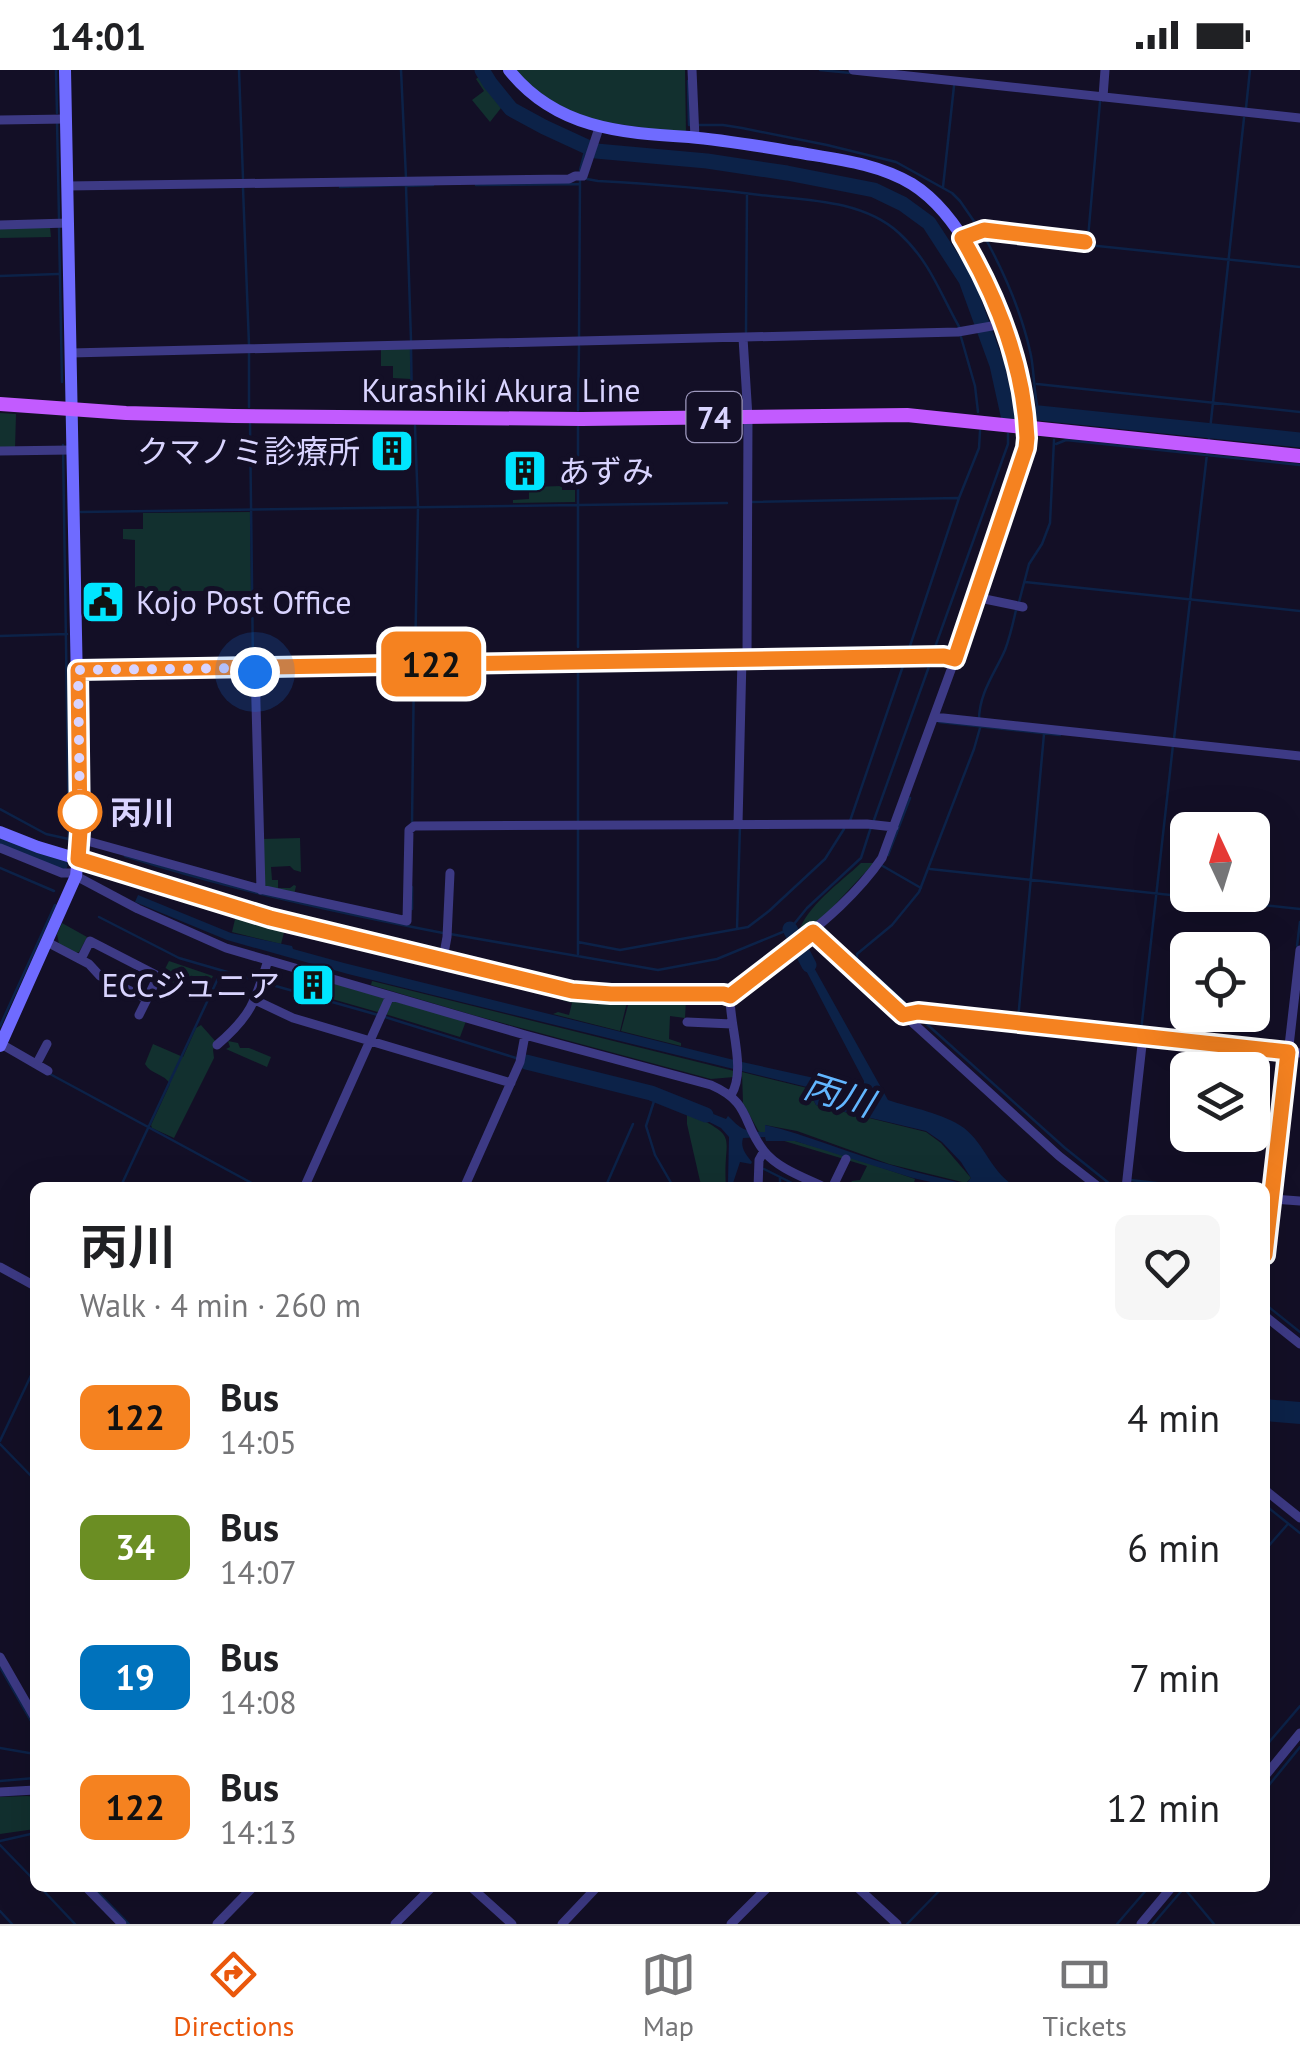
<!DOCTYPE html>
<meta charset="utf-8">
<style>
:root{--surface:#fff;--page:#f6f6f6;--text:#202124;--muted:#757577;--line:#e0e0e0;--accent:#ea580c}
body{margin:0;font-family:"PT Sans","Noto Sans JP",sans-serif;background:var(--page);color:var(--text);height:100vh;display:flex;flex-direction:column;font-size:38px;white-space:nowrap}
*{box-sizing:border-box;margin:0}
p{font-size:32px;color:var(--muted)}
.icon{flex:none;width:55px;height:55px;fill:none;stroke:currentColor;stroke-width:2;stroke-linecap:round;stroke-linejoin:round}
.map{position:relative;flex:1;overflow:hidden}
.side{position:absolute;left:30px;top:1112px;width:1240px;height:710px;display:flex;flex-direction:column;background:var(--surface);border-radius:15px;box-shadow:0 10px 40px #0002}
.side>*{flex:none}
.badge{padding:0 20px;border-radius:15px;font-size:35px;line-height:65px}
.needle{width:65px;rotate:356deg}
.tools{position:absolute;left:1170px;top:742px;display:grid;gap:20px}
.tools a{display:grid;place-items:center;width:100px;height:100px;border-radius:15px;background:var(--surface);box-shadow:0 10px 40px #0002;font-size:50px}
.you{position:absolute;width:50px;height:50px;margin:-25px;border:8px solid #fff;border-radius:50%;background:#1a73e8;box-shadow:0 0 0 15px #1a73e833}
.map>.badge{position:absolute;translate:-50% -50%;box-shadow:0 0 0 5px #fff}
.round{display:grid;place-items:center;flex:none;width:105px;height:105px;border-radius:15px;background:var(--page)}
.summary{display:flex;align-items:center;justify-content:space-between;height:170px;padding:0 50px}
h1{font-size:48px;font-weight:700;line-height:75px}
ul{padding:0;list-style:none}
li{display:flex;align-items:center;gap:30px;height:130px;padding:0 50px}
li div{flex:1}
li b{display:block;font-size:38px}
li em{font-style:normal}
li .badge{min-width:110px;font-weight:700;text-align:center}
.status{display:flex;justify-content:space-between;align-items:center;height:70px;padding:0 50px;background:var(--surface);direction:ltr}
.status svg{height:28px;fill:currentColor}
.dock{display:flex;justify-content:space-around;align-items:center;height:140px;border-top:2px solid var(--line);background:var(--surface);font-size:28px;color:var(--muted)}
.dock a{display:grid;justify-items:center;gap:5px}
.dock .active{color:var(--accent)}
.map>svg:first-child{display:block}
.green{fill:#12302f}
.water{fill:#0c2248}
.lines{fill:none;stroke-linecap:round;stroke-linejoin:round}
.stream{stroke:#0c2248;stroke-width:2.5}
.river{stroke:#0c2248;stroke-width:15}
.street{stroke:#3d3a85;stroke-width:9}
.secondary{stroke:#6f6bff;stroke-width:12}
.primary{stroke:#c25bff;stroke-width:14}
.line-casing{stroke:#fff;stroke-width:22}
.line{stroke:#f58220;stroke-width:15}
.walk{stroke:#d9d4ff;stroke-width:10;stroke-dasharray:0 18}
.stop-dot{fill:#fff;stroke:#f58220;stroke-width:5}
.labels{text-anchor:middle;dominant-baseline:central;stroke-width:10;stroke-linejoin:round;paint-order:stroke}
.shield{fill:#130f26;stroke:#9e99be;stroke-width:2.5}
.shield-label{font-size:30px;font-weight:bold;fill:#d9d4ff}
.street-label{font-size:32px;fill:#d9d4ff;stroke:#130f26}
.poi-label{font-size:32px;fill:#d9d4ff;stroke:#130f26;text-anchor:end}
.stop-label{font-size:32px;font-weight:bold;fill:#d9d4ff;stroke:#130f26;text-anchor:start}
.water-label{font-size:35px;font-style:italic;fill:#62b6ff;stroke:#130f26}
</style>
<div class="status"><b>14:01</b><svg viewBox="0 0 49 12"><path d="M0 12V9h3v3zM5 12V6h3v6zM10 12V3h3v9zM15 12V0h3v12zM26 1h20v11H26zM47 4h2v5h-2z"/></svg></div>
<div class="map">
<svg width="1300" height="1854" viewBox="0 0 1300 1854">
<rect width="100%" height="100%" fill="#130f26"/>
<path class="green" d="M 513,0 L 685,0 L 686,64 L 591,50 L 552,33 Z
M 480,6 L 516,46 L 514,47 L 501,38 L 490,52 L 472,30 L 484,21 L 476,9 Z
M 50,157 L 51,167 L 0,168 L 0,158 Z
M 410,277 L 411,309 L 393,308 L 393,296 L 381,296 L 381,278 Z
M 0,343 L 16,344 L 15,379 L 0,379 Z
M 562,416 L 562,420 L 575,420 L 575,432 L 513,433 L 513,430 L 529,429 L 529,417 Z
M 250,442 L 251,521 L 135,521 L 135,470 L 123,469 L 123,459 L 143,459 L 143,443 Z
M 300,768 L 301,802 L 294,800 L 290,796 L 271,797 L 272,810 L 278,810 L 278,818 L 290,818 L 294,815 L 296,816 L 294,825 L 263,818 L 262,769 Z
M 861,793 L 874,793 L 829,841 L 813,855 L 798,864 C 806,836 840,813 861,793 Z
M 236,845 L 286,855 L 281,874 L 232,862 Z
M 62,853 L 87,867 L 79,882 L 76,883 L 59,874 L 57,864 Z
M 169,891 L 213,906 L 208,916 L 184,905 L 178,916 L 161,907 Z
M 323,910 L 384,928 L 381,943 L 318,925 Z
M 372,911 L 734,1001 L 734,1007 L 711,1009 L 473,945 L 371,915 Z
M 562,924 L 587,928 L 628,928 L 620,961 L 553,944 L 558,942 L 569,945 L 572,933 L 561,930 Z
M 630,928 L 686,929 L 685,948 L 670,946 L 669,969 L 681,973 L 681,976 L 621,961 Z
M 393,931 L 466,951 L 460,967 L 385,944 Z
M 201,955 L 216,972 L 213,980 L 214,988 L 174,1068 L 152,1058 L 151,1055 L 170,1014 C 165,1004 150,1004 145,994 L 153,974 L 183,987 L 196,958 Z
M 228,971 L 238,973 L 240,978 L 249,978 L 271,987 L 267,997 L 226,979 L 230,977 Z
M 742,1002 L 807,1018 L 816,1035 L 926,1062 L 941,1073 L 971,1108 L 966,1113 L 889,1094 L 797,1061 L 765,1055 L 765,1062 L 759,1062 L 743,1033 Z
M 687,1042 C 743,1070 722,1063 726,1117 L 703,1117 L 700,1111 L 687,1054 Z
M 781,1070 L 795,1071 L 841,1084 L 915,1109 L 913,1117 L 847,1117 L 852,1111 L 860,1110 L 867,1096 Z
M 27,1726 L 35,1727 L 35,1759 L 0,1764 L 0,1727 Z"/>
<path class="water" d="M 138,825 L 231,863 L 292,876 L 293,879 L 344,893 L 742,992 L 864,1019 L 864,1011 L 799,887 L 798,880 L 803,878 L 888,1030 C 912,1038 943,1043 964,1058 C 985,1074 992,1105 1017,1117 L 953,1117 L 913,1108 L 795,1071 L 766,1071 L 765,1067 L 743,1068 C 740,1078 746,1084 752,1092 L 751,1094 L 740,1092 L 733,1113 L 728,1112 L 729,1067 L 721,1058 L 686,1040 L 688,1034 L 726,1049 L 728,1046 C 741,1059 744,1062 765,1062 L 765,1055 C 808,1065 848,1083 891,1095 C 916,1103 941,1108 966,1114 L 971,1108 L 961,1092 L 942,1072 L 926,1061 L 816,1035 L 807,1017 L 348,904 L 227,870 L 135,832 Z
M 1265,1329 L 1300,1332 L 1300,1354 L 1265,1351 Z"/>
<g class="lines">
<path class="stream" d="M 56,0 L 57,43
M 239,0 L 243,108
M 401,0 L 406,108
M 820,0 L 851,3
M 688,11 L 689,55 L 723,55 L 742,58 L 827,75 L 896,92 L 952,123 L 960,131 L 978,157
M 1246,38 L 1250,0
M 57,51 L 59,148
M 580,100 L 586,77
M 587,109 L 598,111 C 652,114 706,118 760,125 C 806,130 863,130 899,163 C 931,192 941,226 961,260
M 476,115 L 580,114
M 340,117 L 406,115
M 943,117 L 954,16
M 243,118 L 249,275
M 59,156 L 62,312
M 983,164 C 1003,200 1021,241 1030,281 C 1035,301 1033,324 1039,343
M 985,168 L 1000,166
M 1088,168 L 1100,32
M 1088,175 L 1300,197
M 0,206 L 58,204
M 746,262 L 747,125
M 961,267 L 975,316 L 978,342
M 579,269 L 580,108
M 411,270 L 406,116 L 433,115
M 411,278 L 412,333
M 249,282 L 249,337
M 1037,314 L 1300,342
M 578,340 L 579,276
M 1007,341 L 1018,340
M 250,354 L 253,593
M 415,356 L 418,437 L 415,590
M 1209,369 L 1244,48
M 1056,374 L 1066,370 L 1300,395
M 63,375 L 69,773
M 751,432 L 958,428
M 81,442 L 578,435 L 578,357
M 1025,512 L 1300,541
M 1019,532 L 1029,494 L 1042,474 L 1050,453 L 1054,370
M 0,566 L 67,564
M 578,577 L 578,435 L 727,433
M 934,580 L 1008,374 L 1008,364
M 908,582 L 959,428 L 979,378 L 980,361
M 578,597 L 578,884
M 979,650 C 979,623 995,603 1005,580 C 1010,567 1013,553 1016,540
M 939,652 L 1060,665
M 1174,669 L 1207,384
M 0,739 L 46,764 L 73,770
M 874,750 L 932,588
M 850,751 L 905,590
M 412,754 L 414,597
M 888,785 L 910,728
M 125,786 C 229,819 335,842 443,863
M 881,795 L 921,818
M 0,798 L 54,821
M 930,799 L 1300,839
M 412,839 L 412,817
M 99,847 L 179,888 L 258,911
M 737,858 L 740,756
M 450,864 L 658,900 L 717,889 L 790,859 L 807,838 L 861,788 L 871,757
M 578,872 L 620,880 L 748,857 L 769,841 L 825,789 L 844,759
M 1297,876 L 1300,852
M 265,913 L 378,945
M 915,942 L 857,889 L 857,884 L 892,855 L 919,822 L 974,679 L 980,658
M 385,947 L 516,988
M 920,948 L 1065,1078 L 1115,1118
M 1018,950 L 1044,664
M 0,956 L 55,835
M 1141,961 L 1173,675
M 50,1004 L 261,1118
M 656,1025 L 646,1056 L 655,1085 L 674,1118
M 764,1099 L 802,1118
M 1130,1110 L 1200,1118
M 120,1118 L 221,902
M 605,1118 L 633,1054
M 780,1118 L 780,1108
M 1265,1234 L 1300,1262
M 0,1371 L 35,1297
M 0,1374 L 35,1410
M 1265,1435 L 1300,1463
M 1265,1480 L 1287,1455
M 0,1597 L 35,1658
M 1265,1677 L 1300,1636
M 0,1678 L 35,1684
M 0,1711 L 35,1708
M 1265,1720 L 1300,1677
M 0,1771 L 35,1763
M 0,1775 L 35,1811
M 41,1818 L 75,1854
M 94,1818 L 129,1854
M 0,1841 L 12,1854
M 907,1854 L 942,1818
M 1117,1854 L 1148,1818
M 1153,1854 L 1184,1818 L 1214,1854"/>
<path class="river" d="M 482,0 L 490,13 L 511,39 L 544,57 L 596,81 L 707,91 L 787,103 L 874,120 L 903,134 L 929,153 L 966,210 L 997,295 L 1008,345
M 1039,343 L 1300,370
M 0,771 L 60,795
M 790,859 L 809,895
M 526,992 L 651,1023 L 706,1045"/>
<path class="street" d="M 692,0 L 695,68
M 853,0 L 1300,48
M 1103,27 L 1105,0
M 0,50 L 66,49
M 67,116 L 569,109 L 575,106 L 583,106 L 599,58
M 0,155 L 68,153
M 962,169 L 984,160 L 1085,171
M 743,268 L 748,347 L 747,588
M 70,283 L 958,262 L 1003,254
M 0,381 L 71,380
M 975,527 L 1023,537
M 255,597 L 261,820
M 77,601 L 944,586 L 955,589
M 934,647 L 1300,686
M 738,754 L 742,588
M 80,769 L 260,819 L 407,851 L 409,760 L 414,756 L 867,754 L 894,757
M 0,778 L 62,803 L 76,803
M 78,789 L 270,849 L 548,916 C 606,928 666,926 725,924 L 730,925 C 752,910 771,893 792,877 C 825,851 858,823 882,788 L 955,589 L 1026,377 L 1026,357
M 76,806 L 138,839 L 226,878 L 525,965 L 711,1015 C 752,1033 741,1052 764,1081 C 778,1099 806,1108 826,1118
M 813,862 L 1059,1086 L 1100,1118
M 47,872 L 89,894 L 100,906 L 147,929 L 158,906 L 90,871 L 81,889
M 443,889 L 447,867 L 450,803
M 730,925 C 729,955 747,1000 731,1025
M 255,930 L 293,948 L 511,1013
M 139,945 L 147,929
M 903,945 L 918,943 L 1300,983
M 687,952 L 732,954
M 1,974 L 48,1001
M 217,975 C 251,946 255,932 268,890
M 37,993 L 47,974
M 304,1118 L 390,926
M 464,1118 L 520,992 L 525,965
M 758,1118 L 759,1090 L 764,1081
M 832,1118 L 846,1089
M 1126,1118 L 1143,966
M 1273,1129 L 1300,1131
M 1265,1185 L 1300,880
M 0,1197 L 35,1216
M 1265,1246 L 1300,1274
M 1265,1420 L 1300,1448
M 0,1587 L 35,1648
M 1265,1706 L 1300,1663
M 0,1722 L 35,1720
M 87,1818 L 122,1854
M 472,1818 L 512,1854
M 858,1818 L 897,1854
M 217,1854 L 252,1818
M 395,1854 L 431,1818
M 562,1854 L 596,1818
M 731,1854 L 767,1818
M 1141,1854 L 1171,1818"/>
<path class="secondary" d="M 509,0 C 555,58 620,63 689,67 C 724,70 759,76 795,82 C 835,89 877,93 912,114 C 965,147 1002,237 1017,296 C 1022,316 1023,337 1026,357
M 0,762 L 38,777 L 78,789
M 0,976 L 76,806 L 80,769 L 65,0"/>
<path class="primary" d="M 0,334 L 126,343 L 233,346 L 582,349 L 907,345 L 1300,386"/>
</g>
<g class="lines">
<defs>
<path id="line" d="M 1085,172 L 984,160 L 962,168 C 998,229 1024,297 1027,368 L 1026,378 L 955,589 L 944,586 L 78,600 L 80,761 L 78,789 L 270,848 L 572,921 L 611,924 L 724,924 L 730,926 L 813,862 L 903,945 L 918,942 L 1288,982 L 1265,1185"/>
</defs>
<use href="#line" class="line-casing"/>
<use href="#line" class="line"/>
<path class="walk" d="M 80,742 L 78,600 L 255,598 L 255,602"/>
</g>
<defs>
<symbol id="building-square" viewBox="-11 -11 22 22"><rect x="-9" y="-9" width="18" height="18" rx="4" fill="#00e5ff" stroke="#130f26"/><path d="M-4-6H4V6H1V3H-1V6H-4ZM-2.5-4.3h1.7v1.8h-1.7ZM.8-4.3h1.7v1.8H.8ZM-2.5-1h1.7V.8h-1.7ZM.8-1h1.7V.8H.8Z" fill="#111"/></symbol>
<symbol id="civic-square" viewBox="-11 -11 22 22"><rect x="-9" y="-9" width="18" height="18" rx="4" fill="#00e5ff" stroke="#130f26"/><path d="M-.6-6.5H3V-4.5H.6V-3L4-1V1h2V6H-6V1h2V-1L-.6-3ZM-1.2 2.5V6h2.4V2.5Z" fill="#111"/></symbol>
</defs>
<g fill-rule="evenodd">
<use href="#building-square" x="367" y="356" width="50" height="50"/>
<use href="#building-square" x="500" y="376" width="50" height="50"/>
<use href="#civic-square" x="78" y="507" width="50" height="50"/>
<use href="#building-square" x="288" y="890" width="50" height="50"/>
</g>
<circle class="stop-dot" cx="80" cy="742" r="20"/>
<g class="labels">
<rect class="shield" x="686.5" y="322" width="55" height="50" rx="8"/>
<g class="shield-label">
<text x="714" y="347">74</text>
</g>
<g class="street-label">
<text x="501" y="320">Kurashiki Akura Line</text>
</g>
<g class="poi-label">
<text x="360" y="381">クマノミ診療所</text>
<text x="558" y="401" text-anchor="start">あずみ</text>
<text x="136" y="532" text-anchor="start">Kojo Post Office</text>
<text x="280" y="915">ECCジュニア</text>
</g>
<g class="stop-label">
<text x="110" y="742">丙川</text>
</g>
<g class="water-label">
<text transform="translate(839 1024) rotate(17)">丙川</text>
</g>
</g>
</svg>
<div class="tools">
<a><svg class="needle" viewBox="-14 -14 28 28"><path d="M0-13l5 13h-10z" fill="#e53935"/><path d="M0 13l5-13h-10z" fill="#757577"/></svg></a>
<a><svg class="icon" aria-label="locate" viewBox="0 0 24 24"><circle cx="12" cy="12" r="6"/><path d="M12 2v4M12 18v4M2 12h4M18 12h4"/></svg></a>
<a><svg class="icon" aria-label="layers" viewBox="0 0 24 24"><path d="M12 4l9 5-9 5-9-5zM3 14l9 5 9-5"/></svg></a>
</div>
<div class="you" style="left:255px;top:602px"></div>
<b class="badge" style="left:431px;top:594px;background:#f58220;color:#111">122</b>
<section class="side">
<div class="summary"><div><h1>丙川</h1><p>Walk · 4 min · 260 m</p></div><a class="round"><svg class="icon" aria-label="heart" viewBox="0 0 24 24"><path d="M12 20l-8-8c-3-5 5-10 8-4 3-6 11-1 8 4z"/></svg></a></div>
<ul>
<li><span class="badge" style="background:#f58220;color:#111">122</span><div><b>Bus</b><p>14:05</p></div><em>4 min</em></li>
<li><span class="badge" style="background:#6b8e23;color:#fff">34</span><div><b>Bus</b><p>14:07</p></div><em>6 min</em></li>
<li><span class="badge" style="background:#0072bc;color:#fff">19</span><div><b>Bus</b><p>14:08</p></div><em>7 min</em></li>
<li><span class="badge" style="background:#f58220;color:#111">122</span><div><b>Bus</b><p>14:13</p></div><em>12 min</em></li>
</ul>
</section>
</div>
<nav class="dock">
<a class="active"><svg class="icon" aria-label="directions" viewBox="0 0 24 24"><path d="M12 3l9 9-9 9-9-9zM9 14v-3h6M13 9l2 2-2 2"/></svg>Directions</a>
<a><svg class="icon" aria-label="map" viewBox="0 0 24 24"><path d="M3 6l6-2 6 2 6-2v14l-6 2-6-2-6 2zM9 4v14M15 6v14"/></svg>Map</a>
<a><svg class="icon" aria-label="tickets" viewBox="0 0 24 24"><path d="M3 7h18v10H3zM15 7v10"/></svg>Tickets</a>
</nav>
